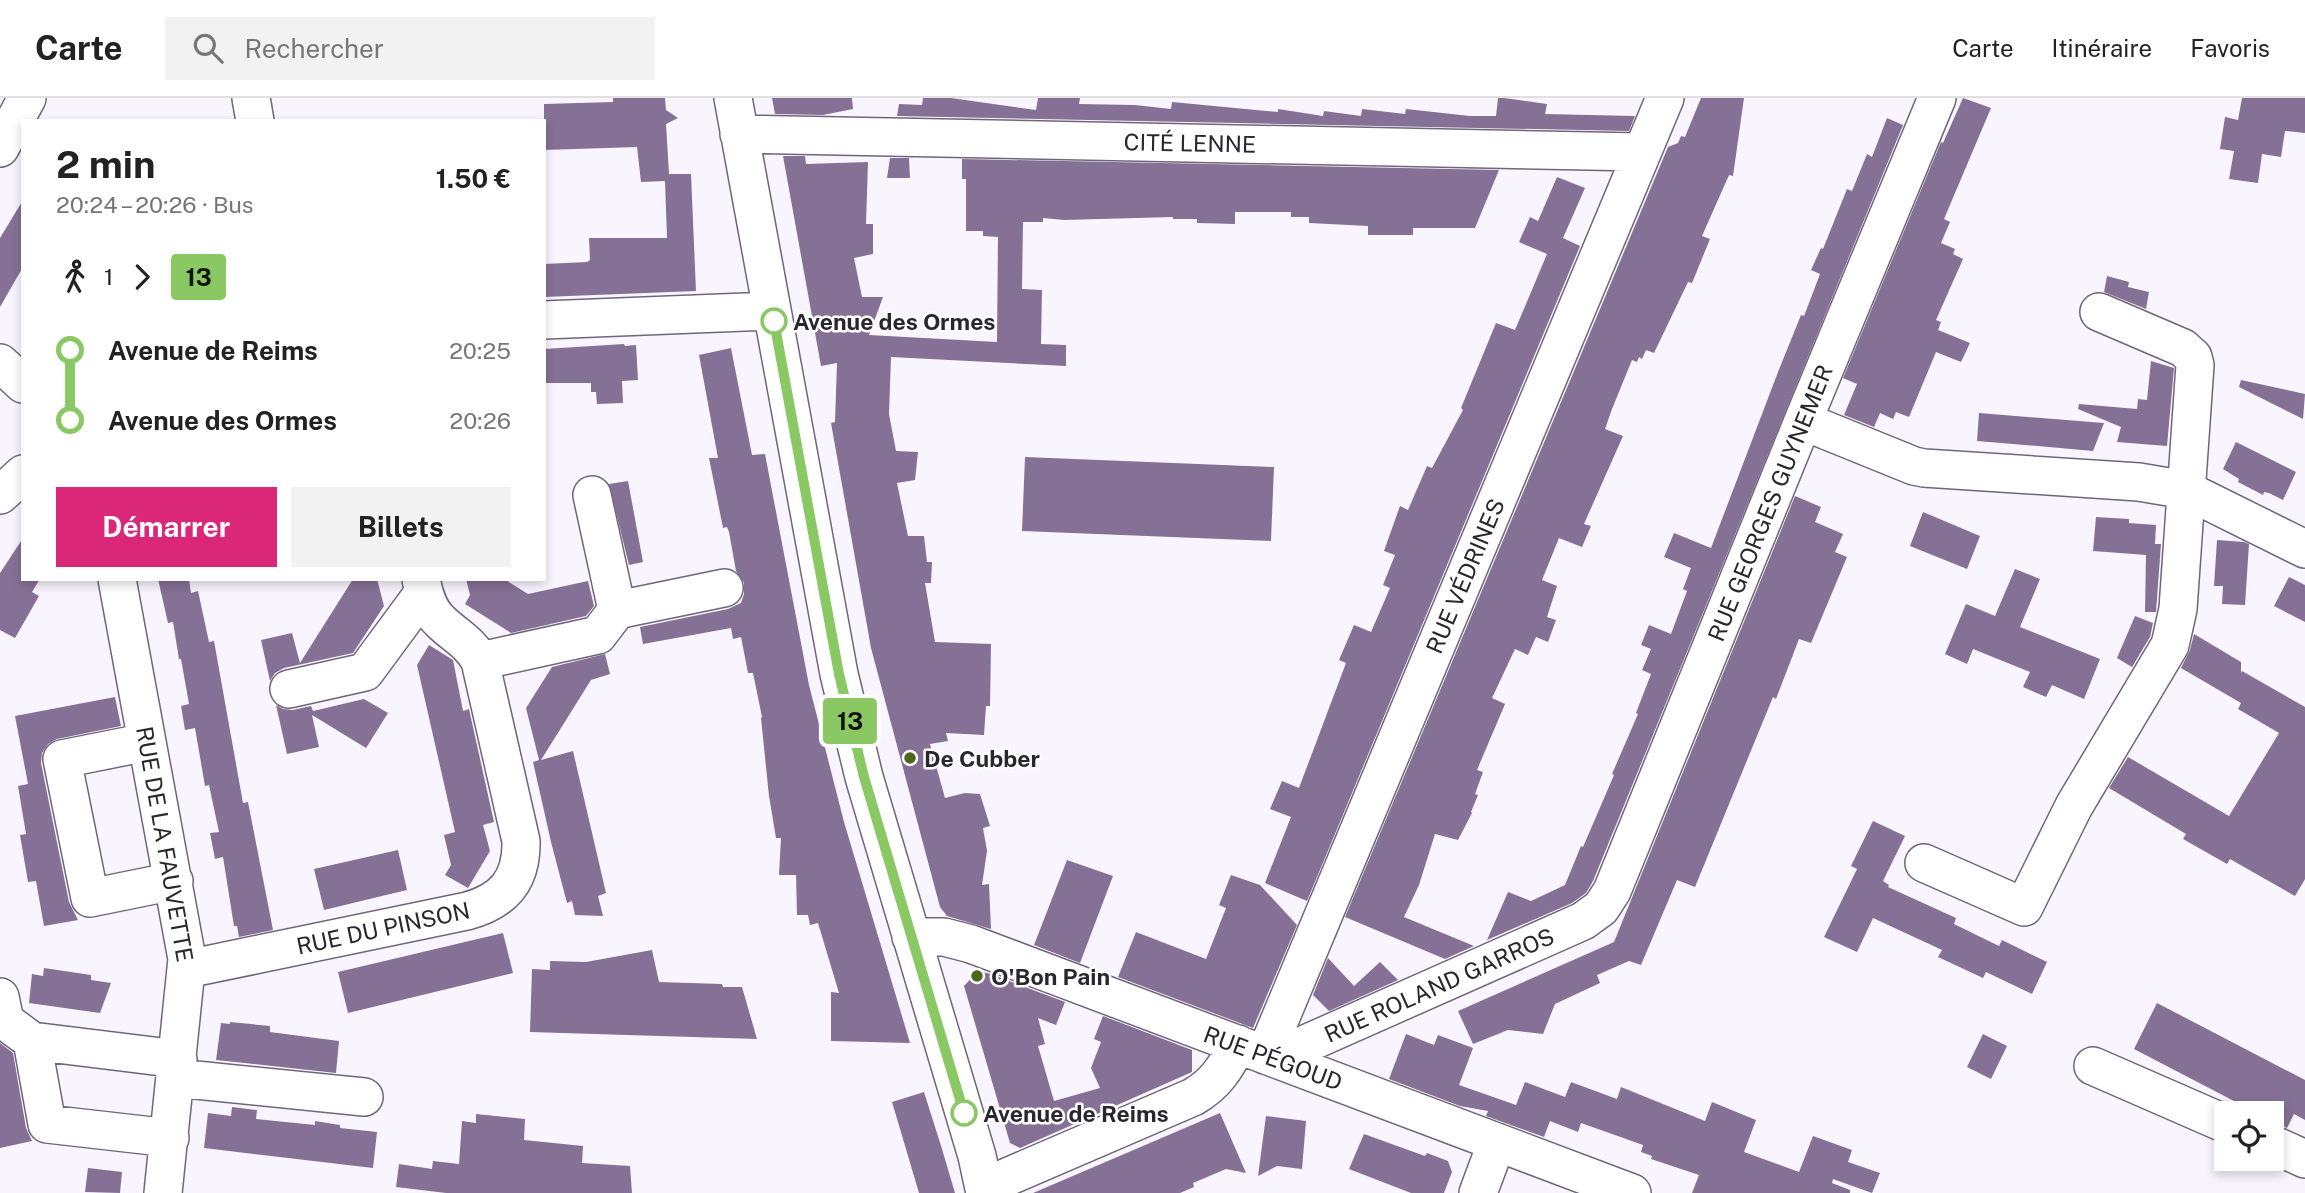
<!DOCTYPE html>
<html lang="fr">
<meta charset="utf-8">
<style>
:root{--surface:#fff;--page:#f2f2f2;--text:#222;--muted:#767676;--line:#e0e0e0;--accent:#db2777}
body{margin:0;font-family:"Public Sans",sans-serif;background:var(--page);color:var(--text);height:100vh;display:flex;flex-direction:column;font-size:26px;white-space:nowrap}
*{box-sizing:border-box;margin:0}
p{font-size:23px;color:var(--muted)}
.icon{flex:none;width:38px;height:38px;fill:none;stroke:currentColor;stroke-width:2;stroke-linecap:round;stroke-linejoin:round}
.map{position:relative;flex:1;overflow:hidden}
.panel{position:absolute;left:21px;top:21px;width:525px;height:462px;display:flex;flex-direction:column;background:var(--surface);border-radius:0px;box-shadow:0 4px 10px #0003}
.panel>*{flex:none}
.badge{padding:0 14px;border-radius:5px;font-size:24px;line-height:46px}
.buttons{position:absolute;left:2214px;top:1003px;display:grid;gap:14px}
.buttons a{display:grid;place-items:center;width:70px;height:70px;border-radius:0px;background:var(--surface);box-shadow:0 4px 10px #0003;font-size:35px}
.map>.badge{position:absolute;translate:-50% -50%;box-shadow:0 0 0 4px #fff}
.legs{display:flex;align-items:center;gap:10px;height:77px;padding:0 35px;font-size:23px}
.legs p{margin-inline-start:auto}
.summary{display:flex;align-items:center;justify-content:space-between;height:119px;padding:0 35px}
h1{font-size:38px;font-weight:700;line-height:52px}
.primary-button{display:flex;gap:14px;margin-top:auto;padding:14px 35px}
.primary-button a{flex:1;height:80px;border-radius:0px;background:var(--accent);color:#fff;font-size:28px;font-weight:700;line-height:80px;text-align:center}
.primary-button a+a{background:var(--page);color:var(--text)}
ul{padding:0 35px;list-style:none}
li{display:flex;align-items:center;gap:24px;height:70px;font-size:26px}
li i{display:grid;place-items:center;width:10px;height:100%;margin:0 9px;background:currentColor}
li i::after{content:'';width:18px;height:18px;margin:-9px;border:5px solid;border-radius:50%;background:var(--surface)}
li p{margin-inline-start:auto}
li:first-child i{background:linear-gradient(#0000 50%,currentColor 0)}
li:last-child i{background:linear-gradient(currentColor 50%,#0000 0)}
header{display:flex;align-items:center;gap:42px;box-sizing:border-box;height:98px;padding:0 35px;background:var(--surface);border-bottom:2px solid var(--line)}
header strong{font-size:33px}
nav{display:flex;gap:38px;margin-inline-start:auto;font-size:24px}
.search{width:490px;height:63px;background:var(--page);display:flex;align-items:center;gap:18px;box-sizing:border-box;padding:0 24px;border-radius:0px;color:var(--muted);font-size:26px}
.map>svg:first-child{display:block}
.building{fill:#857196}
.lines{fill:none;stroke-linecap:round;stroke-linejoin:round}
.minor-casing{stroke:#706679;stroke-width:40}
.minor{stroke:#fff;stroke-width:37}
.line-1-casing{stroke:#fff;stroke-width:16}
.line-1{stroke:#8ac864;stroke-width:10}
.stop-1-dot{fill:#fff;stroke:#8ac864;stroke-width:3.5}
.poi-dot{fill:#4a671b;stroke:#fff;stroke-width:2.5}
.labels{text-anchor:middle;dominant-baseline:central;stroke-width:5;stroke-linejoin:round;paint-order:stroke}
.street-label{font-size:23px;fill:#2a262e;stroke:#fff}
.stop-label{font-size:23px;font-weight:bold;fill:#2a262e;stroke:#fff;text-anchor:start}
.poi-label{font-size:23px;font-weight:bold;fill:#2a262e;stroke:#fff;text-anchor:start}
</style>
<header>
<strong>Carte</strong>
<div class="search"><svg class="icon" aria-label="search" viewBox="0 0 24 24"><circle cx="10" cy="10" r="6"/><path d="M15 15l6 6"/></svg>Rechercher</div>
<nav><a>Carte</a><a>Itinéraire</a><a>Favoris</a></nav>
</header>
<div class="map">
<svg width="2305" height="1095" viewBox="0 0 2305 1095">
<rect width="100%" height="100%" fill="#f9f5fe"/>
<path class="building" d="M 613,0 L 665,0 L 666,12 L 678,20 L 666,26 L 669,76 L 691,76 L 696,193 L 544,199 L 544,166 L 587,164 L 590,162 L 589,140 L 667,140 L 665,83 L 641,84 L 637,49 L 544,52 L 544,6 L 613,4 Z
M 772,0 L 852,0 L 853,11 L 823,17 L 775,16 Z
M 923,0 L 951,0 L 1036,12 L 1038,0 L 1080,0 L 1079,6 L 1135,7 L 1171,11 L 1172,4 L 1278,14 L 1278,11 L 1323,18 L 1324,13 L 1361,18 L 1362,11 L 1405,16 L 1406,11 L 1470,18 L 1496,18 L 1498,0 L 1504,0 L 1547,6 L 1545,16 L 1635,18 L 1629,33 L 897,18 L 899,6 L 922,7 Z
M 1701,0 L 1744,0 L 1733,78 L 1729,77 L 1702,138 L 1710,141 L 1692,185 L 1688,184 L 1654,255 L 1646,252 L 1642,261 L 1639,259 L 1637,264 L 1632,262 L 1612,311 L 1605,331 L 1623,338 L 1584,426 L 1591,428 L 1582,449 L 1559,440 L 1542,482 L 1557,488 L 1547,519 L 1556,522 L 1548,544 L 1536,539 L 1528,557 L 1515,551 L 1492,600 L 1505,606 L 1477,672 L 1483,674 L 1475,696 L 1478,697 L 1471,714 L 1472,715 L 1458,742 L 1435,736 L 1419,787 L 1404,819 L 1474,848 L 1445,861 L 1345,819 L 1668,49 L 1678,45 L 1681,38 L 1685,39 Z
M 1963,0 L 1991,10 L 1944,121 L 1950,124 L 1941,145 L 1955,151 L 1953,156 L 1963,161 L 1936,222 L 1941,224 L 1938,232 L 1970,245 L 1961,264 L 1936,254 L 1909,319 L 1896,314 L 1893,321 L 1880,315 L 1874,329 L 1844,317 L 1857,286 L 1843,280 L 1941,44 L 1943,45 Z
M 2242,0 L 2305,0 L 2305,35 L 2285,33 L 2281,59 L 2262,56 L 2258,85 L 2229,81 L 2234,53 L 2220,51 L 2225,19 L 2238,22 Z
M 1887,20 L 1903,27 L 1593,783 L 1586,795 L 1572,805 L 1487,842 L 1508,794 L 1531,803 L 1565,787 L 1581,748 L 1583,749 L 1614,677 L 1612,676 L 1638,616 L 1636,615 L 1651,576 L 1642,572 L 1651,551 L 1641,547 L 1649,527 L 1671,536 L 1687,493 L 1683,491 L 1691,470 L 1664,459 L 1674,435 L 1711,450 L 1778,274 L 1801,217 L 1804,218 L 1820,176 L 1811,172 L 1821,150 L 1823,151 L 1847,91 L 1852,93 L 1867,56 L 1872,59 Z
M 783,58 L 805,58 L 806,66 L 868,64 L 866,126 L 873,126 L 873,156 L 854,160 L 862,199 L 883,199 L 869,237 L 997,244 L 998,139 L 983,138 L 983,133 L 966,133 L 966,81 L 962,81 L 962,61 L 1499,72 L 1475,130 L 1413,130 L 1413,137 L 1368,137 L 1368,128 L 1309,125 L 1309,119 L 1291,119 L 1291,114 L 1235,114 L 1235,126 L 1197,125 L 1197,121 L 1173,121 L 1173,119 L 1064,122 L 1043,120 L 1043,124 L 1023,124 L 1022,191 L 1042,192 L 1041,246 L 1066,247 L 1066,268 L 891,259 L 889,316 L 896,353 L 918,354 L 915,382 L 897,385 L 908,438 L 924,438 L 927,464 L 932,464 L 931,485 L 925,485 L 935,544 L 991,546 L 990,608 L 986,608 L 984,637 L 946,635 L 948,643 L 930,646 L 945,700 L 965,695 L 980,696 L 990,728 L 983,730 L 987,753 L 982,787 L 989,786 L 991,831 L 947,818 L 940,809 L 871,550 L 831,325 L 835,324 L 837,265 L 821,268 Z
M 890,60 L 909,60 L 910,80 L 887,80 Z
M 1557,79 L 1585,90 L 1563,140 L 1580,148 L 1307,803 L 1265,785 L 1291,719 L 1270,711 L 1282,683 L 1299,690 L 1346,565 L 1339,562 L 1354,527 L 1371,534 L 1390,490 L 1383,487 L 1395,457 L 1384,453 L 1400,408 L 1408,412 L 1427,368 L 1432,370 L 1463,312 L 1461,310 L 1496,225 L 1515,232 L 1547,156 L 1519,144 L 1530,119 L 1538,123 Z
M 23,102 L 23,169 L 0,209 L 0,140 Z
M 2107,178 L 2129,184 L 2128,189 L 2149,194 L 2146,211 L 2104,194 Z
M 624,246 L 625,248 L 636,247 L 638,282 L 622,283 L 623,305 L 597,306 L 596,294 L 591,294 L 591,285 L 544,285 L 544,251 Z
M 731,250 L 752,357 L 765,356 L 809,587 L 844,724 L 910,945 L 831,943 L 831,894 L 839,895 L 818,825 L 810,827 L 808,817 L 797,817 L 796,777 L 779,777 L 781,740 L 776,740 L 769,698 L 761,620 L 762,619 L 753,575 L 748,575 L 741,539 L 733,541 L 731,530 L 643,546 L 640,529 L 728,511 L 741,505 L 744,496 L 744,485 L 736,473 L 729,434 L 727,429 L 723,430 L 709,360 L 718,360 L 699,257 Z
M 2151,263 L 2174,270 L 2167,348 L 2117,344 L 2121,329 L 2078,311 L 2079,306 L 2137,311 L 2138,301 L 2147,302 Z
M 2241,282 L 2305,296 L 2303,321 L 2239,289 Z
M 1979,315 L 2104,325 L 2093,353 L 2025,347 L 1977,343 Z
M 2236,344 L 2296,374 L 2283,402 L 2269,395 L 2264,394 L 2263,397 L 2238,384 L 2239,381 L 2223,371 Z
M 1025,359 L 1274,369 L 1271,443 L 1022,433 Z
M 628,383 L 643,464 L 629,467 L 609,386 Z
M 1795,398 L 1821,409 L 1815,424 L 1843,436 L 1835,454 L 1847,459 L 1811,545 L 1799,541 L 1776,601 L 1773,599 L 1695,789 L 1677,782 L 1641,867 L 1629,863 L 1597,877 L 1600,885 L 1555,906 L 1543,936 L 1508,932 L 1473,946 L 1458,913 L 1614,844 Z
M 1923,414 L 1980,438 L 1967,471 L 1910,448 Z
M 2096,419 L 2129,421 L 2129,425 L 2156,427 L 2155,446 L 2161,446 L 2156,514 L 2145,514 L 2146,457 L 2093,453 Z
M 23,440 L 23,481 L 40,481 L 32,494 L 39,498 L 15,540 L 0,532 L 0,475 Z
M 2217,442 L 2244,444 L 2249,446 L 2245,507 L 2222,506 L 2223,488 L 2214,488 Z
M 2015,471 L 2040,481 L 2020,529 L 2100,561 L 2084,601 L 2052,587 L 2046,599 L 2023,589 L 2030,574 L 1973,551 L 1967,566 L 1945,556 L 1966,506 L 1995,518 Z
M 2289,479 L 2305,487 L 2305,524 L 2274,508 Z
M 158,481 L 189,481 L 191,495 L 198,493 L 209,544 L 214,543 L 243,705 L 248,704 L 273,832 L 239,839 L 237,828 L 234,828 L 223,759 L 215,761 L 210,735 L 219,734 L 209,687 L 205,688 L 195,630 L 185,632 L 181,608 L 189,606 L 181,561 L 179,561 L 173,524 L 168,525 Z
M 353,481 L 377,481 L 384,508 L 353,555 L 284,570 L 275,575 L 270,583 L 261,542 L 292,535 L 300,565 Z
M 466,481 L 504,481 L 528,496 L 588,483 L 594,508 L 586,518 L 511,535 L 465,506 L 470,497 Z
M 2135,518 L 2153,525 L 2150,539 L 2132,569 L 2117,560 Z
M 2194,536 L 2241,564 L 2241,575 L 2242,573 L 2305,609 L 2305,781 L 2295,798 L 2230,761 L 2227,766 L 2183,741 L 2186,736 L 2109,690 L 2128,659 L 2229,718 L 2279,635 L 2238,611 L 2241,605 L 2181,570 L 2190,552 Z
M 429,547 L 453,562 L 463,613 L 469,611 L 494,724 L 483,727 L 490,753 L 468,790 L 445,777 L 451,767 L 444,737 L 455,734 L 417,567 Z
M 605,556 L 610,576 L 591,582 L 541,662 L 573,653 L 606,795 L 598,798 L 603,818 L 575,817 L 572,803 L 567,805 L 551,744 L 533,664 L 539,662 L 526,610 L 552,569 Z
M 115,599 L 121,628 L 57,641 L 48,646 L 42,655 L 41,665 L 69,804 L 78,822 L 44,828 L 36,783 L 28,784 L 20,737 L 26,736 L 18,688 L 28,686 L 15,618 Z
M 364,601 L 388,615 L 366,650 L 312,617 L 319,649 L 287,656 L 276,607 L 283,611 L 293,612 L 311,608 L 313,613 Z
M 1873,723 L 1905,738 L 1883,783 L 1889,787 L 1888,789 L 1956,820 L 1954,826 L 1999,848 L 2002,842 L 2047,864 L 2032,896 L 1986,874 L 1983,880 L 1938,859 L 1942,852 L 1873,820 L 1857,854 L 1824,839 L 1857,771 L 1851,768 Z
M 398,752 L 407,792 L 324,812 L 314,771 Z
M 1067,762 L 1113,778 L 1080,865 L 1034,847 Z
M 1231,777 L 1260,787 L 1297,827 L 1253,930 L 1118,879 L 1136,834 L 1206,861 L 1226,810 L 1219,807 Z
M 503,835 L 513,875 L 348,915 L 338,874 Z
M 652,852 L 659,884 L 722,886 L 723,889 L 742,889 L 757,941 L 530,934 L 532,871 L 550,872 L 550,863 L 586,864 Z
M 1328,860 L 1354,888 L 1380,864 L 1398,882 L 1329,913 L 1313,897 Z
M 44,870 L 91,877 L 91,882 L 111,885 L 100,915 L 29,905 L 32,876 L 43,878 Z
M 978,873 L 991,876 L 1065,904 L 1056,927 L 1038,920 L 1045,946 L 1038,948 L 1054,1003 L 1100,990 L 1091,970 L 1101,944 L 1094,941 L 1103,918 L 1192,952 L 1192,974 L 1020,1050 L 1010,1045 L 964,888 Z
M 2157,905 L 2305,982 L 2305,1022 L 2294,1016 L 2287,1030 L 2272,1022 L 2272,1015 L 2257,1015 L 2134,951 Z
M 230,924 L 270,928 L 270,934 L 339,943 L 336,975 L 216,962 L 221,925 L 230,926 Z
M 1406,936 L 1434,947 L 1438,937 L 1473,950 L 1459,987 L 1516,1007 L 1525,984 L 1565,999 L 1571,984 L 1617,1001 L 1621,989 L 1705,1023 L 1712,1004 L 1756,1022 L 1744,1054 L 1799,1074 L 1813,1038 L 1852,1052 L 1848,1064 L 1880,1075 L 1872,1095 L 1833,1081 L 1832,1085 L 1850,1092 L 1850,1095 L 1692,1095 L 1699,1077 L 1651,1061 L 1652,1058 L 1641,1054 L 1643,1047 L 1581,1025 L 1578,1034 L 1550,1023 L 1544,1039 L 1486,1018 L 1488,1013 L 1460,1008 L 1389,981 Z
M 1983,936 L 2007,948 L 1991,981 L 1967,969 Z
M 0,945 L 13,955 L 26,1030 L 32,1043 L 0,1050 Z
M 924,994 L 942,1051 L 955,1095 L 919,1095 L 892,1004 Z
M 232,1009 L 257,1012 L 256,1021 L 315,1027 L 315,1023 L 340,1027 L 340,1030 L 377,1034 L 373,1070 L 204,1050 L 208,1015 L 231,1018 Z
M 1220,1015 L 1246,1075 L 1226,1071 L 1193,1085 L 1194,1089 L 1180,1095 L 1033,1095 Z
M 476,1016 L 525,1021 L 524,1042 L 583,1048 L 582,1065 L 630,1068 L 632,1095 L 446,1095 L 396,1089 L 399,1066 L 432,1071 L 433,1063 L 459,1066 L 462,1023 L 476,1025 Z
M 1266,1018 L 1306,1023 L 1302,1071 L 1277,1068 L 1258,1078 Z
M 1364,1036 L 1425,1058 L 1427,1055 L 1448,1063 L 1452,1074 L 1444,1095 L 1411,1095 L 1349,1071 Z
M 88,1070 L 122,1074 L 120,1095 L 85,1094 Z"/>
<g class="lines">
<defs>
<path id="minor" d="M 251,0 L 255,23
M 733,0 L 839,576 L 864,679 L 977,1058 L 985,1095
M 739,36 L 1641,54
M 0,50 L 27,0
M 544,222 L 772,213
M 0,265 L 23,286
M 1803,323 L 1914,368 L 1924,370 L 2139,384 L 2186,392 L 2305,451
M 0,397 L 23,376
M 592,397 L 617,512
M 117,481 L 187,861 L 163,1095
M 480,563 L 598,537 L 617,512 L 724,490
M 289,591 L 365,574 L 424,494
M 147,644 L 62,661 L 90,800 L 174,783
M 1924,765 L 2024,809 L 2074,708 L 2170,547 L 2178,511 L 2195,267 L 2193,259 L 2183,250 L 2099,214
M 911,839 L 944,839 L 971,846 L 1632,1095
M 187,871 L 467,813 C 504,803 522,782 521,743 L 480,563 C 469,543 455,538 440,523 C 428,512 424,496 421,481
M 0,899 L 5,923 L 32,943 L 178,961
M 32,943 L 47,1026 L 170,1040
M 1265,957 L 1665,0
M 1274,960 L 1583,823 L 1601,810 L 1612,793 L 1803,323 L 1937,0
M 2093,968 L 2226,1026
M 176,980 L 364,999
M 2272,1046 L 2305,1061
M 984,1089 L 1193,999 C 1216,986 1226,969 1238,946
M 1478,1095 L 1497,1044"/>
</defs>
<use href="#minor" class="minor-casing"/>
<use href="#minor" class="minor"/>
</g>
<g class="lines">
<defs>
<path id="line-1" d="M 774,223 L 839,576 L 864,679 L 964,1015"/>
</defs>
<use href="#line-1" class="line-1-casing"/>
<use href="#line-1" class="line-1"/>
</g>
<g class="stop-1-dot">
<circle cx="774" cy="223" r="12"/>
<circle cx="964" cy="1015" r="12"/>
</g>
<g class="poi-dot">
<circle cx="910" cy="660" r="7"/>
<circle cx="977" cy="878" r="7"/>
</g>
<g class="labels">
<g class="street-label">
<text transform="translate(1190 45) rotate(1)">CITÉ LENNE</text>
<text transform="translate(1770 405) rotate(-68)">RUE GEORGES GUYNEMER</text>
<text transform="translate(1465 478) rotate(-67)">RUE VÉDRINES</text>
<text transform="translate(165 746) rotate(80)">RUE DE LA FAUVETTE</text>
<text transform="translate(383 830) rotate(-12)">RUE DU PINSON</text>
<text transform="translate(1439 887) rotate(-24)">RUE ROLAND GARROS</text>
<text transform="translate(1273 960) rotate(20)">RUE PÉGOUD</text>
</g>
<g class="stop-label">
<text x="793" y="223">Avenue des Ormes</text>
<text x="983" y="1015">Avenue de Reims</text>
</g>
<g class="poi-label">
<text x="924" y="660">De Cubber</text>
<text x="991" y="878">O'Bon Pain</text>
</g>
</g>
</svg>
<div class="buttons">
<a><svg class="icon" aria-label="locate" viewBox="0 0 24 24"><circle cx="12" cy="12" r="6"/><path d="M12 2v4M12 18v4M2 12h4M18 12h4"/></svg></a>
</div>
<b class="badge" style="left:850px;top:623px;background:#8ac864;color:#111">13</b>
<section class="panel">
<div class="summary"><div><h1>2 min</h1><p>20:24 – 20:26 · Bus</p></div><b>1.50 €</b></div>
<div class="legs"><svg class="icon" aria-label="walk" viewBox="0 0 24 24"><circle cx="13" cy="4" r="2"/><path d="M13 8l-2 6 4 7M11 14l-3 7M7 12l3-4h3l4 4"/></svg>1<svg class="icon" aria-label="forward" viewBox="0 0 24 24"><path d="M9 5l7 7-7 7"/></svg><b class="badge" style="background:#8ac864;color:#111">13</b></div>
<ul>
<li><i style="color:#8ac864"></i><b>Avenue de Reims</b><p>20:25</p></li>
<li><i style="color:#8ac864"></i><b>Avenue des Ormes</b><p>20:26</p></li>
</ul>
<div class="primary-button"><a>Démarrer</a><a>Billets</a></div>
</section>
</div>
